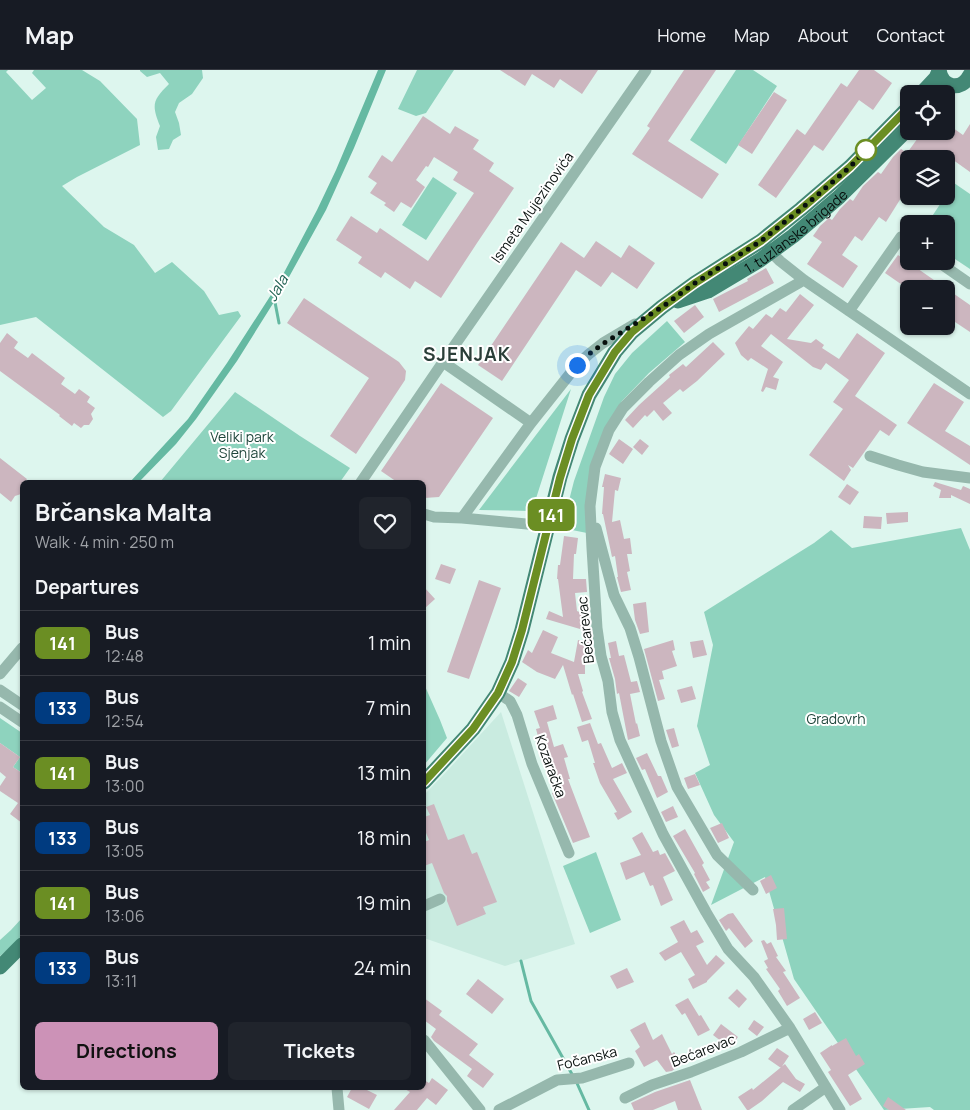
<!DOCTYPE html>
<meta charset="utf-8">
<style>
:root{--surface:#171b24;--page:#20242c;--text:#f1f3f6;--muted:#9ea1a6;--line:#363941;--accent:#cc92b7}
body{margin:0;font-family:Manrope,sans-serif;background:var(--page);color:var(--text);height:100vh;display:flex;flex-direction:column;font-size:19px;white-space:nowrap}
*{box-sizing:border-box;margin:0}
p{font-size:16px;color:var(--muted)}
.icon{flex:none;width:28px;height:28px;fill:none;stroke:currentColor;stroke-width:2;stroke-linecap:round;stroke-linejoin:round}
.map{position:relative;flex:1;overflow:hidden}
.panel{position:absolute;left:20px;top:410px;width:406px;height:610px;display:flex;flex-direction:column;background:var(--surface);border-radius:8px;box-shadow:0 1px 4px #0004}
.panel>*{flex:none}
.badge{padding:0 10px;border-radius:8px;font-size:18px;line-height:32px}
.tools{position:absolute;left:900px;top:15px;display:grid;gap:10px}
.tools a{display:grid;place-items:center;width:55px;height:55px;border-radius:8px;background:var(--surface);box-shadow:0 1px 4px #0004;font-size:25px}
.you{position:absolute;width:25px;height:25px;margin:-12px;border:4px solid #fff;border-radius:50%;background:#1a73e8;box-shadow:0 0 0 8px #1a73e833}
.map>.badge{position:absolute;translate:-50% -50%;box-shadow:0 0 0 2px #fff}
h2{padding:0 15px;font-size:19px;line-height:45px}
.round{display:grid;place-items:center;flex:none;width:52px;height:52px;border-radius:8px;background:var(--page)}
.head{display:flex;align-items:center;justify-content:space-between;height:85px;padding:0 15px}
h1{font-size:24px;font-weight:700;line-height:38px}
.primary-button{display:flex;gap:10px;margin-top:auto;padding:10px 15px}
.primary-button a{flex:1;height:58px;border-radius:8px;background:var(--accent);color:#111;font-size:20px;font-weight:700;line-height:58px;text-align:center}
.primary-button a+a{background:var(--page);color:var(--text)}
ul{padding:0;list-style:none}
li{display:flex;align-items:center;gap:15px;height:65px;padding:0 15px;border-top:1px solid var(--line)}
li div{flex:1}
li b{display:block;font-size:19px}
li em{font-style:normal}
li .badge{min-width:55px;font-weight:700;text-align:center}
header{display:flex;align-items:center;gap:30px;box-sizing:border-box;height:70px;padding:0 25px;background:var(--surface);border-bottom:1px solid var(--line)}
header strong{font-size:24px}
nav{display:flex;gap:28px;margin-inline-start:auto;font-size:18px}
.map>svg:first-child{display:block}
.built{fill:#c9ebe0}
.green{fill:#8ed3be}
.water{fill:#65b9a2}
.lines{fill:none;stroke-linecap:round;stroke-linejoin:round}
.stream{stroke:#65b9a2;stroke-width:3}
.building{fill:#ccb6bf}
.minor{stroke:#96b8ad;stroke-width:11}
.major{stroke:#438875;stroke-width:15}
.line-casing{stroke:#fff;stroke-width:11}
.line{stroke:#6b8e23;stroke-width:8}
.walk{stroke:#070f0d;stroke-width:5;stroke-dasharray:0 9}
.stop-dot{fill:#fff;stroke:#6b8e23;stroke-width:2.5}
.labels{text-anchor:middle;dominant-baseline:central;stroke-width:4;stroke-linejoin:round;paint-order:stroke}
.street-label{font-size:14px;fill:#070f0d;stroke:#fff}
.park-label{font-size:14px;fill:#1f463b;stroke:#fff}
.water-label{font-size:15px;font-style:italic;fill:#1a5d4d;stroke:#fff}
.district-label{font-size:19px;font-weight:bold;letter-spacing:1px;fill:#2a3e38;stroke:#fff}
</style>
<header>
<strong>Map</strong>
<nav><a>Home</a><a>Map</a><a>About</a><a>Contact</a></nav>
</header>
<div class="map">
<svg width="970" height="1040" viewBox="0 0 970 1040">
<rect width="100%" height="100%" fill="#ddf6ee"/>
<path class="built" d="M 501,642 L 575,874 L 505,896 L 424,868 L 424,725 L 447,701 Z"/>
<path class="green" d="M 0,0 L 8,0 L 6,2 L 32,30 L 46,18 L 32,3 L 34,0 L 82,0 L 100,11 L 137,49 L 140,75 L 77,107 L 62,116 L 104,157 L 134,175 L 155,203 L 172,192 L 204,221 L 219,245 L 238,241 L 241,246 L 171,341 L 163,347 L 36,247 L 0,255 Z
M 140,0 L 202,0 L 203,8 L 192,24 L 179,33 L 175,42 L 179,53 L 181,65 L 173,70 L 169,79 L 158,80 L 156,67 L 160,56 C 151,34 153,30 169,14 L 160,3 L 147,7 L 140,1 Z
M 417,0 L 454,0 L 426,43 L 416,46 L 398,39 Z
M 736,0 L 753,0 L 777,16 L 726,94 L 690,70 Z
M 433,107 L 457,123 L 426,170 L 402,155 Z
M 954,113 L 970,124 L 970,199 L 946,183 L 946,154 L 927,154 Z
M 667,251 L 685,272 L 649,303 L 622,331 L 605,359 L 587,463 L 562,458 L 574,411 L 604,327 L 615,304 L 632,283 Z
M 571,319 L 532,441 L 479,440 Z
M 235,322 L 300,366 L 350,398 L 340,412 L 160,412 Z
M 961,458 L 970,480 L 970,1040 L 934,1040 L 930,1037 L 884,1040 L 794,909 L 765,807 L 711,835 L 734,772 L 714,745 L 695,703 L 710,695 L 697,656 L 713,575 L 704,542 L 814,473 L 831,460 L 852,478 Z
M 424,614 L 440,650 L 447,668 L 424,695 Z
M 0,648 L 22,663 L 22,703 L 13,697 L 20,687 L 0,673 Z
M 596,782 L 621,850 L 590,863 L 563,796 Z
M 22,848 L 22,867 L 0,886 L 0,870 L 11,860 Z"/>
<path class="water" d="M 378,0 L 386,0 L 354,78 L 326,140 L 284,216 L 237,291 L 196,349 L 176,374 L 139,412 L 130,412 L 188,349 L 227,293 L 278,214 L 317,140 L 336,100 Z"/>
<g class="lines">
<path class="stream" d="M 274,227 L 279,253
M 521,891 L 531,931 L 573,1006
M 576,1011 L 589,1040"/>
</g>
<path class="building" d="M 500,0 L 598,0 L 582,24 L 560,9 L 554,18 L 532,4 L 525,16 Z
M 684,0 L 716,0 L 668,71 L 719,104 L 702,129 L 632,84 L 650,58 L 647,56 Z
M 859,0 L 874,0 L 892,13 L 873,40 L 859,30 L 823,81 L 814,75 L 776,128 L 758,115 L 797,59 L 805,65 L 841,13 L 847,17 Z
M 774,22 L 787,30 L 752,84 L 738,75 Z
M 423,46 L 450,64 L 455,56 L 479,70 L 473,79 L 494,93 L 489,101 L 514,118 L 477,173 L 441,228 L 415,211 L 410,219 L 385,202 L 381,208 L 358,193 L 362,187 L 336,170 L 351,146 L 377,163 L 380,158 L 428,191 L 474,123 L 453,110 L 458,102 L 434,87 L 428,97 L 426,96 L 416,110 L 425,117 L 411,138 L 401,132 L 394,142 L 384,135 L 386,133 L 370,123 L 377,113 L 368,107 L 382,85 L 392,92 Z
M 946,53 L 963,65 L 970,54 L 970,102 L 949,87 L 948,89 L 909,89 L 909,132 L 901,128 L 886,152 L 879,147 L 862,171 L 855,166 L 842,185 L 858,196 L 843,218 L 807,194 L 822,172 L 813,166 L 820,156 L 829,148 L 832,150 L 840,139 L 850,129 L 853,131 L 863,116 L 878,102 L 881,104 L 893,87 L 901,79 L 907,83 L 923,61 L 946,61 Z
M 596,171 L 621,188 L 629,175 L 655,193 L 637,219 L 612,202 L 601,217 L 576,200 L 502,311 L 478,295 L 561,172 L 584,188 Z
M 898,185 L 970,235 L 970,262 L 946,246 L 946,219 L 908,219 L 885,203 Z
M 766,198 L 774,213 L 719,242 L 713,229 L 748,211 L 747,209 Z
M 800,224 L 814,235 L 787,269 L 811,273 L 816,269 L 824,275 L 822,278 L 839,289 L 857,263 L 885,283 L 855,326 L 897,355 L 889,366 L 880,360 L 853,398 L 848,395 L 851,400 L 844,411 L 809,385 L 843,339 L 833,332 L 849,310 L 826,293 L 821,300 L 813,297 L 771,264 L 761,276 L 783,292 L 773,307 L 779,309 L 776,320 L 766,317 L 763,322 L 761,321 L 768,299 L 751,288 L 748,291 L 741,285 L 735,273 L 749,256 L 753,259 L 766,244 L 772,248 L 780,238 L 786,242 Z
M 304,228 L 399,292 L 406,301 L 405,310 L 356,384 L 330,366 L 369,308 L 287,253 Z
M 695,235 L 704,247 L 684,263 L 674,251 Z
M 7,263 L 18,272 L 14,278 L 28,288 L 32,283 L 65,308 L 61,314 L 75,324 L 79,319 L 90,327 L 87,332 L 95,338 L 91,344 L 93,349 L 89,355 L 84,355 L 81,358 L 74,353 L 72,356 L 59,346 L 60,345 L 0,301 L 0,273 Z
M 713,272 L 725,284 L 697,311 L 683,322 L 680,319 L 663,333 L 672,343 L 663,351 L 654,340 L 647,347 L 645,345 L 633,358 L 625,350 L 639,335 L 670,307 L 669,305 L 683,294 L 686,297 Z
M 441,313 L 493,348 L 439,427 L 424,428 L 424,412 L 397,412 L 381,401 Z
M 934,313 L 964,332 L 945,361 L 970,376 L 970,395 L 907,353 Z
M 619,369 L 633,379 L 623,394 L 609,384 Z
M 640,369 L 649,376 L 642,385 L 633,377 Z
M 0,388 L 27,409 L 25,412 L 22,412 L 22,419 L 21,424 L 15,426 L 11,432 L 0,423 Z
M 605,404 L 621,408 L 618,421 L 615,420 L 612,452 L 620,450 L 624,469 L 630,468 L 632,484 L 627,484 L 630,501 L 627,502 L 631,520 L 621,522 L 617,507 L 618,507 L 615,486 L 612,487 L 603,444 L 602,444 L 604,417 L 602,417 Z
M 935,412 L 961,420 L 963,416 L 970,419 L 970,434 L 951,425 L 951,428 L 939,428 L 941,420 L 933,416 Z
M 847,414 L 859,422 L 850,435 L 838,427 Z
M 908,442 L 908,452 L 887,454 L 886,443 Z
M 864,446 L 882,447 L 881,459 L 863,458 Z
M 564,466 L 578,468 L 576,484 L 574,484 L 573,509 L 586,509 L 587,522 L 575,523 L 577,541 L 584,544 L 580,559 L 546,549 L 549,541 L 563,547 L 558,509 L 557,509 L 558,495 L 560,495 Z
M 441,494 L 456,499 L 450,514 L 435,509 Z
M 479,510 L 501,518 L 469,609 L 447,602 Z
M 424,517 L 435,529 L 424,539 Z
M 646,532 L 649,562 L 640,564 L 635,550 L 633,534 Z
M 543,560 L 558,567 L 551,583 L 574,592 L 578,570 L 590,572 L 587,585 L 585,584 L 585,604 L 578,604 L 583,621 L 582,622 L 592,649 L 582,652 L 573,624 L 572,625 L 563,595 L 555,609 L 537,602 L 522,592 L 528,580 L 532,583 Z
M 673,570 L 675,580 L 672,581 L 677,596 L 662,601 L 664,609 L 659,610 L 665,629 L 658,631 L 644,579 Z
M 703,570 L 707,585 L 693,588 L 690,572 Z
M 616,571 L 619,586 L 624,585 L 631,612 L 637,611 L 640,622 L 630,624 L 636,654 L 637,653 L 640,666 L 628,670 L 619,623 L 617,624 L 615,609 L 609,588 L 611,588 L 608,573 Z
M 518,608 L 527,614 L 519,627 L 509,621 Z
M 692,616 L 696,629 L 681,633 L 677,620 Z
M 553,635 L 557,649 L 547,652 L 554,677 L 563,674 L 568,687 L 564,688 L 570,709 L 568,709 L 590,767 L 573,773 L 552,723 L 560,720 L 553,693 L 550,694 L 542,673 L 540,674 L 536,659 L 540,658 L 534,641 Z
M 590,653 L 598,674 L 601,673 L 612,698 L 622,693 L 627,703 L 613,709 L 632,742 L 618,750 L 614,743 L 617,742 L 600,713 L 593,693 L 595,693 L 588,670 L 582,672 L 577,657 Z
M 674,658 L 679,676 L 672,678 L 666,660 Z
M 0,673 L 20,687 L 13,697 L 22,703 L 22,753 L 10,744 L 18,733 L 0,721 L 0,716 L 6,707 L 0,702 Z
M 647,683 L 658,706 L 661,706 L 668,722 L 657,728 L 645,699 L 642,700 L 636,688 Z
M 695,704 L 700,715 L 688,719 L 684,708 Z
M 434,734 L 448,770 L 464,764 L 472,784 L 477,782 L 497,832 L 483,837 L 486,844 L 457,856 L 447,831 L 447,826 L 444,823 L 432,793 L 424,796 L 424,772 L 429,770 L 424,758 L 424,747 L 430,745 L 426,737 Z
M 673,736 L 678,747 L 666,752 L 661,742 Z
M 722,753 L 729,768 L 718,773 L 710,758 Z
M 685,759 L 704,793 L 702,795 L 710,810 L 706,812 L 710,818 L 703,822 L 694,804 L 695,803 L 673,766 Z
M 642,762 L 653,782 L 658,780 L 660,785 L 665,783 L 675,801 L 663,807 L 673,830 L 661,836 L 653,815 L 650,816 L 644,802 L 626,810 L 620,793 L 641,785 L 632,768 Z
M 771,805 L 777,818 L 766,824 L 760,811 Z
M 784,838 L 787,869 L 777,870 L 776,855 L 773,839 Z
M 733,843 L 753,871 L 745,878 L 729,858 L 726,861 L 719,850 L 728,844 Z
M 684,850 L 691,863 L 697,860 L 704,872 L 696,876 L 707,895 L 716,885 L 725,893 L 707,911 L 707,912 L 693,919 L 688,909 L 695,905 L 681,882 L 665,891 L 659,883 L 678,872 L 670,857 Z
M 764,870 L 767,874 L 771,872 L 778,886 L 776,887 L 786,901 L 783,902 L 800,928 L 787,936 L 778,921 L 780,919 L 766,899 L 768,898 L 764,891 L 768,889 L 761,871 Z
M 627,898 L 634,912 L 617,919 L 610,906 Z
M 478,909 L 504,929 L 492,944 L 466,924 Z
M 737,919 L 747,929 L 739,938 L 728,928 Z
M 424,928 L 442,941 L 439,945 L 478,974 L 469,985 L 494,1004 L 483,1018 L 467,1006 L 472,999 L 434,971 L 431,967 L 436,959 L 424,950 Z
M 688,928 L 699,946 L 701,945 L 710,960 L 698,966 L 685,943 L 682,945 L 675,935 Z
M 815,942 L 822,953 L 809,960 L 803,949 Z
M 754,950 L 764,957 L 757,966 L 748,959 Z
M 645,952 L 653,970 L 662,964 L 672,984 L 674,982 L 682,993 L 672,1001 L 666,1002 L 657,990 L 644,997 L 635,981 L 640,977 L 630,960 Z
M 721,954 L 738,967 L 730,978 L 713,965 Z
M 846,968 L 856,986 L 859,984 L 865,994 L 848,1005 L 862,1029 L 850,1036 L 828,1002 L 831,1000 L 820,983 L 832,975 L 832,976 Z
M 777,978 L 789,986 L 781,998 L 768,989 Z
M 785,994 L 796,1009 L 805,1014 L 800,1022 L 783,1012 L 762,1031 L 749,1040 L 747,1040 L 738,1027 L 752,1018 L 753,1020 Z
M 432,1008 L 448,1020 L 436,1035 L 427,1028 L 417,1040 L 394,1040 L 410,1022 L 403,1018 L 424,1018 L 424,1010 L 429,1013 Z
M 690,1010 L 702,1040 L 678,1040 L 675,1031 L 653,1040 L 634,1040 L 631,1033 L 655,1022 Z
M 352,1018 L 363,1018 L 377,1025 L 369,1039 L 347,1027 Z
M 888,1027 L 906,1040 L 889,1040 L 883,1036 Z"/>
<g class="lines">
<path class="minor" d="M 767,178 L 780,191 L 804,210 L 970,324
M 937,191 L 970,214
M 804,210 L 709,264 L 679,285 L 649,312 L 623,338 L 609,360 L 595,397 L 590,436 L 592,478 L 597,558 L 601,586 L 608,611 L 612,642 L 620,670 L 663,764 L 706,842 L 728,879 L 754,907 L 790,958 L 840,1040
M 849,241 L 901,167 L 909,172
M 443,292 L 531,353
M 870,386 L 898,395 L 923,402 L 970,408
M 361,412 L 443,292 L 646,0
M 424,444 L 434,447 L 462,448 L 548,456
M 462,448 L 531,353 L 577,295 L 589,284 L 603,273 L 635,254
M 596,458 L 614,525 L 630,558 L 639,587 L 661,671 L 677,717 L 717,785 L 753,820
M 0,604 L 22,578
M 0,620 L 22,635
M 498,623 L 510,631 L 517,645 L 532,694 L 569,783
M 0,637 L 22,652
M 424,836 L 440,829
M 424,970 L 480,1040
M 337,1018 L 339,1040
M 625,1028 L 652,1015 L 691,1002 L 741,982 L 790,958
M 499,1040 L 557,1010 L 582,1008 L 629,993
M 793,1040 L 826,1017"/>
<g class="major">
<path d="M 939,0 C 942,18 961,22 970,5"/>
<path d="M 921,24 L 936,8 L 939,1"/>
<path id="s1" d="M 678,231 L 708,221 L 760,190 L 793,166 L 839,127 L 909,58"/>
<path d="M 424,712 L 473,659 L 498,623 L 512,592 L 522,560 L 560,407 L 572,369 L 589,325 L 615,282 L 632,262 L 662,237 L 695,213 L 761,171 L 801,139 L 850,97 L 909,37"/>
<path d="M 0,897 L 22,875"/>
</g>
</g>
<g class="lines">
<defs>
<path id="line" d="M 424,712 L 473,659 L 498,623 L 512,592 L 522,560 L 560,408 L 572,369 L 589,325 L 615,282 L 632,262 L 662,237 L 695,213 L 761,171 L 801,139 L 850,97 L 909,37"/>
</defs>
<use href="#line" class="line-casing"/>
<use href="#line" class="line"/>
<path class="walk" d="M 577,295 L 589,284 L 604,273 L 662,237 L 695,213 L 761,171 L 801,139 L 850,97 L 866,80"/>
</g>
<circle class="stop-dot" cx="866" cy="80" r="10"/>
<g class="labels">
<g class="street-label">
<text transform="translate(532 137) rotate(-55)">Ismeta Mujezinovića</text>
<text stroke="none"><textPath href="#s1" startOffset="138">1. tuzlanske brigade</textPath></text>
<text transform="translate(585 560) rotate(-96)">Bećarevac</text>
<text transform="translate(551 696) rotate(70)">Kozaračka</text>
<text transform="translate(703 980) rotate(-21)">Bećarevac</text>
<text transform="translate(587 988) rotate(-14)">Fočanska</text>
</g>
<g class="park-label">
<text x="242" y="366">Veliki park<tspan x="242" dy="16">Sjenjak</tspan></text>
<text x="836" y="648">Gradovrh</text>
</g>
<g class="water-label">
<text transform="translate(277 218) rotate(-60)">Jala</text>
</g>
<g class="district-label">
<text x="467" y="284">SJENJAK</text>
</g>
</g>
</svg>
<div class="tools">
<a><svg class="icon" aria-label="locate" viewBox="0 0 24 24"><circle cx="12" cy="12" r="6"/><path d="M12 2v4M12 18v4M2 12h4M18 12h4"/></svg></a>
<a><svg class="icon" aria-label="layers" viewBox="0 0 24 24"><path d="M12 4l9 5-9 5-9-5zM3 14l9 5 9-5"/></svg></a>
<a>+</a>
<a>−</a>
</div>
<div class="you" style="left:577px;top:295px"></div>
<b class="badge" style="left:551px;top:445px;background:#6b8e23;color:#fff">141</b>
<section class="panel">
<div class="head"><div><h1>Brčanska Malta</h1><p>Walk · 4 min · 250 m</p></div><a class="round"><svg class="icon" aria-label="heart" viewBox="0 0 24 24"><path d="M12 20l-8-8c-3-5 5-10 8-4 3-6 11-1 8 4z"/></svg></a></div>
<h2>Departures</h2>
<ul>
<li><span class="badge" style="background:#6b8e23;color:#fff">141</span><div><b>Bus</b><p>12:48</p></div><em>1 min</em></li>
<li><span class="badge" style="background:#003b80;color:#fff">133</span><div><b>Bus</b><p>12:54</p></div><em>7 min</em></li>
<li><span class="badge" style="background:#6b8e23;color:#fff">141</span><div><b>Bus</b><p>13:00</p></div><em>13 min</em></li>
<li><span class="badge" style="background:#003b80;color:#fff">133</span><div><b>Bus</b><p>13:05</p></div><em>18 min</em></li>
<li><span class="badge" style="background:#6b8e23;color:#fff">141</span><div><b>Bus</b><p>13:06</p></div><em>19 min</em></li>
<li><span class="badge" style="background:#003b80;color:#fff">133</span><div><b>Bus</b><p>13:11</p></div><em>24 min</em></li>
</ul>
<div class="primary-button"><a>Directions</a><a>Tickets</a></div>
</section>
</div>
